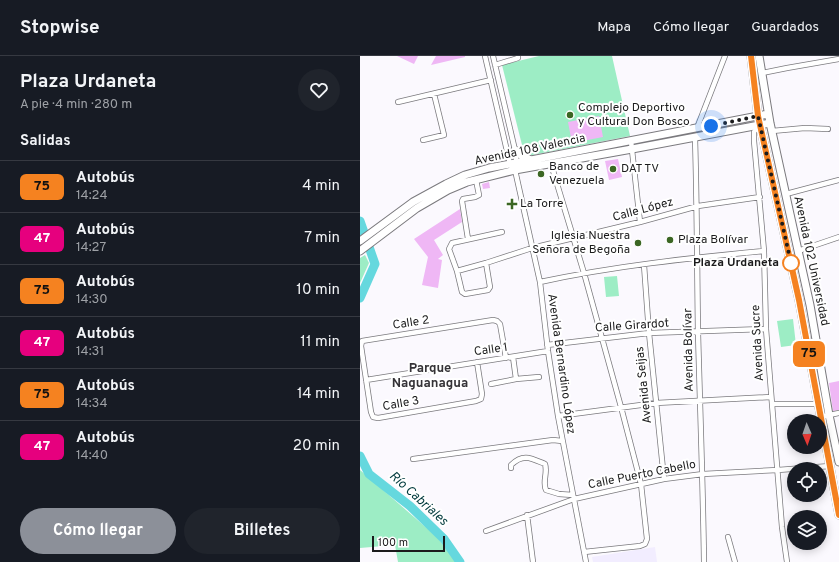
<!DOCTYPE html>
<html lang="es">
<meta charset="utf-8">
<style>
:root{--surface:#171b24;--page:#20242c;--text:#f1f3f6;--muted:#9ea1a6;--line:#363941;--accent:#8c9099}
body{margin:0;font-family:Overpass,sans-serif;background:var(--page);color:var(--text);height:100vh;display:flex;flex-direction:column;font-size:15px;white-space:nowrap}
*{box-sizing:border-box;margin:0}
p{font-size:13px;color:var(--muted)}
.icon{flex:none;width:22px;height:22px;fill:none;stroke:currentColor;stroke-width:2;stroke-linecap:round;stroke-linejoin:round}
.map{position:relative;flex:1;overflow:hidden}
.sheet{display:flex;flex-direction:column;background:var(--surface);width:360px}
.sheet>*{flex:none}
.badge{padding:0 8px;border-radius:6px;font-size:14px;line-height:26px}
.needle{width:26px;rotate:178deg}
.buttons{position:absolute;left:427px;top:358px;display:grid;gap:8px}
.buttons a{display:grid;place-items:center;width:40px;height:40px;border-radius:50%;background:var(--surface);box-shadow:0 2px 10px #0003;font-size:20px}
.scale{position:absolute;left:12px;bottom:10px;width:73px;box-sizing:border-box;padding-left:4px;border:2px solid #1b1b1c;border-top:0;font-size:11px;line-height:14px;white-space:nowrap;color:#1b1b1c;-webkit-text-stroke:3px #fff;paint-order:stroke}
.you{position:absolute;width:20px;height:20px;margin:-10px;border:3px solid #fff;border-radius:50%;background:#1a73e8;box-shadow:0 0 0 6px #1a73e833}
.map>.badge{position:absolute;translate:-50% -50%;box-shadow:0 0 0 2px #fff}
h2{padding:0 20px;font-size:15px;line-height:36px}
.round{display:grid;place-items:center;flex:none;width:42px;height:42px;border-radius:21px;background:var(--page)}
.headline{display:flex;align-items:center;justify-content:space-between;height:68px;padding:0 20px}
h1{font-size:19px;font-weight:700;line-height:30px}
.action{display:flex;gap:8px;margin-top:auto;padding:8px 20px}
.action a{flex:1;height:46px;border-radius:24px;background:var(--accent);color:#fff;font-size:16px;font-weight:700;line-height:46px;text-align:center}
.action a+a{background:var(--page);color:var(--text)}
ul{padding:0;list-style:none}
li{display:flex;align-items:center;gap:12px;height:52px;padding:0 20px;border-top:1px solid var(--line)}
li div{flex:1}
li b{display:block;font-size:15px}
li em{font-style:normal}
li .badge{min-width:44px;font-weight:700;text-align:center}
header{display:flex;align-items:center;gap:24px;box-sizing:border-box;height:56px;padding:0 20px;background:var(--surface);border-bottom:1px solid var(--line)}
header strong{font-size:19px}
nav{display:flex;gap:22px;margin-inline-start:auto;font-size:14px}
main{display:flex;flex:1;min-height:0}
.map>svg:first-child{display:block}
.education{fill:#f2edff}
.green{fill:#9dedc5}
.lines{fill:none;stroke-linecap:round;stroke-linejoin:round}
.river{stroke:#65d8de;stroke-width:9}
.building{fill:#efb7f5}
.street-casing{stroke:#7b7a7e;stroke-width:6}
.secondary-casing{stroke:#7b7a7e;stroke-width:9}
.street{stroke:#fff;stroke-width:4.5}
.secondary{stroke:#fff;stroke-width:7}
.line-casing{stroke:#fff;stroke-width:9}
.line{stroke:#f58220;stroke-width:6}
.walk{stroke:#1b1b1c;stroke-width:4;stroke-dasharray:0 7.2}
.poi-dot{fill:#3b6623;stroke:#fff;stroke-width:1.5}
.stop-dot{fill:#fff;stroke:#f58220;stroke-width:2}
.labels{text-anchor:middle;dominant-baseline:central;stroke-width:4;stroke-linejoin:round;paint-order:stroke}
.poi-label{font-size:12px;fill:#1b1b1c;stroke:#fff;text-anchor:start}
.street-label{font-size:12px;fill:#1b1b1c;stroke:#fff}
.stop-label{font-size:12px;font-weight:bold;fill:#1b1b1c;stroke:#fff;text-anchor:end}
.neighbourhood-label{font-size:13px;font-weight:bold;fill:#353337;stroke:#fff}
.water-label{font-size:13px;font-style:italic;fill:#013a3d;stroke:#fff}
</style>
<header>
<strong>Stopwise</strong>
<nav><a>Mapa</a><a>Cómo llegar</a><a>Guardados</a></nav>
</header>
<main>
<section class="sheet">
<div class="headline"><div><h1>Plaza Urdaneta</h1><p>A pie · 4 min · 280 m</p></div><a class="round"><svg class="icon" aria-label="heart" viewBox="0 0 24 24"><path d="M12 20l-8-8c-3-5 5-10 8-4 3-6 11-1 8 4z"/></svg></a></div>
<h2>Salidas</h2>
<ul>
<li><span class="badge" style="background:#f58220;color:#111">75</span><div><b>Autobús</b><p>14:24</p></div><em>4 min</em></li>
<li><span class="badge" style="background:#e6007e;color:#fff">47</span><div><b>Autobús</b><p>14:27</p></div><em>7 min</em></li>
<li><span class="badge" style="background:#f58220;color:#111">75</span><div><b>Autobús</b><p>14:30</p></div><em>10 min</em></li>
<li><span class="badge" style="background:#e6007e;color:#fff">47</span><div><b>Autobús</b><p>14:31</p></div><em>11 min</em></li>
<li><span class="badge" style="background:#f58220;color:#111">75</span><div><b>Autobús</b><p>14:34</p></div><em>14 min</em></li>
<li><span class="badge" style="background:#e6007e;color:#fff">47</span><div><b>Autobús</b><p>14:40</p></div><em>20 min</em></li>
</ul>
<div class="action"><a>Cómo llegar</a><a>Billetes</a></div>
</section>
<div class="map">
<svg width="479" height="506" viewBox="0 0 479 506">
<rect width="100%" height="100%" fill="#fbf9fe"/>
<path class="education" d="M 295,491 L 297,506 L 233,506 L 232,501 Z"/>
<path class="green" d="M 179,0 L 252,0 L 270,80 L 172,99 L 166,99 L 164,97 L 142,9 Z
M 5,199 L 9,207 L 0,227 L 0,202 Z
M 257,220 L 259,240 L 246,241 L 244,221 Z
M 433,263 L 436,289 L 421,291 L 417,265 Z
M 0,414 L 77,481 L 96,506 L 38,506 L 35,489 L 0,492 Z"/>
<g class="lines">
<path class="river" d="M 0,165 L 15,208 L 0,242
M 0,400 L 9,418 L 50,450 L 84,483 L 100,506"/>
</g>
<path class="building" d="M 37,0 L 58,0 L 54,8 Z
M 76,0 L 105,0 L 105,1 L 71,9 Z
M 239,60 L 243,81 L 212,87 L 208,66 Z
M 258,103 L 262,121 L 249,124 L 245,105 Z
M 129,126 L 130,132 L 123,133 L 122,128 Z
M 100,153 L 102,166 L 74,184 L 83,199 L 78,203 L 82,204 L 78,232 L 62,229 L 68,201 L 54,183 Z
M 479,325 L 479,354 L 473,355 L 469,327 Z"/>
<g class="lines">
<defs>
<path id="street" d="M 125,0 L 150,108 L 155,114 L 180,226 L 188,295 L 198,360 L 226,506
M 133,0 L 155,94 L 157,109
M 135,9 L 158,2 L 158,0
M 402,17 L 427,12 L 479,3
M 38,46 L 131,24
M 399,69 L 394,76 L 394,85 L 404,195 L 406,273 L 412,348 L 422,471 L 427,506
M 337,72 L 365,0
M 412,75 L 445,72 L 468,73
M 335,82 C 337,146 337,211 338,276 C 340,352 343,429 344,506
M 63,84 L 84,79 L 74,38
M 271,85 L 280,166
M 191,108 L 224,217 L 261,351 L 281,428 L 287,483 L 285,488 L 280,490 L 224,496
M 426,138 L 479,124
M 142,176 L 92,187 L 89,193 L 97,215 L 126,207 L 172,192 L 280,166 L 338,150 L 400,141
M 108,183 L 102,145 L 103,143 L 115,141 L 119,139 L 116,124
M 438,195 L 479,181
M 284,209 L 289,277 L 304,423
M 97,215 L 102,236 L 105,238 L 128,234 L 130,231 L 126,207
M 180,226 C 254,210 329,202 404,195
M 187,289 L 289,277 L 406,273
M 153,301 L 156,323
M 117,306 L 122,338 L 121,343 L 116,345 L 18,362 L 13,361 L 11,356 L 1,290 L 2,285 L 8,284 L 133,264 L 137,265 L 140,268 L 146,302
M 6,324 L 188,295
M 131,328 L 156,323 L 179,321
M 412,348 L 460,348
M 198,360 L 296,347 L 411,341
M 460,361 L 479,357
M 53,403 L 193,384 L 202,385
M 151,412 L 151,409 C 163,397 171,402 185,408 C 188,417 182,426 186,434 L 199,438 L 213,439
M 167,459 L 173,506
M 126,475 L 214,443 L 304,423 L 343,418 L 418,414 L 470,410
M 368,481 L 375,506"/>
<path id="secondary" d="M 391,0 L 398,60 L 439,244 L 479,459
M 399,0 L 410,67 L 450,249 L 469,359 L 479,406
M 155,94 L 162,100 L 171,104
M 0,185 L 53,146 L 86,128 L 105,119 L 129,112 L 171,104 L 408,58
M 0,195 L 57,152 L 88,134 L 107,126 L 155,114 L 272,93 L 410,67"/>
</defs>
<use href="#street" class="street-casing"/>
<use href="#secondary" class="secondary-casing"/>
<use href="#street" class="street"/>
<use href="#secondary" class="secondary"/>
</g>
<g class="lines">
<defs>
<path id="line" d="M 391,0 L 398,60 L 439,244 L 479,459"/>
</defs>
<use href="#line" class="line-casing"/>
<use href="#line" class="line"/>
<path class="walk" d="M 351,70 L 398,60 L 431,207"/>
</g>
<g class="poi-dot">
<circle cx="210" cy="59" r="4"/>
<circle cx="253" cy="113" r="4"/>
<circle cx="181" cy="118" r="4"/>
<path d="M150 142h4v4h4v4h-4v4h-4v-4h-4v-4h4z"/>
<circle cx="310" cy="184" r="4"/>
<circle cx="278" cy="187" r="4"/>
</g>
<circle class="stop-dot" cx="431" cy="207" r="8"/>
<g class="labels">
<g class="poi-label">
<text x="218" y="52">Complejo Deportivo<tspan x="218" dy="14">y Cultural Don Bosco</tspan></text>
<text x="189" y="111">Banco de<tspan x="189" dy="14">Venezuela</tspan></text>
<text x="261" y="113">DAT TV</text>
<text x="160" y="148">La Torre</text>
<text x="270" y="180" text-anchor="end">Iglesia Nuestra<tspan x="270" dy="14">Señora de Begoña</tspan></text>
<text x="318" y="184">Plaza Bolívar</text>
</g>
<g class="street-label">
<text transform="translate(170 94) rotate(-12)">Avenida 108 Valencia</text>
<text transform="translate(283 154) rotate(-15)">Calle López</text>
<text transform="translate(451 205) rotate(78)">Avenida 102 Universidad</text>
<text transform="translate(51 267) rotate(-9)">Calle 2</text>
<text transform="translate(272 270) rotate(-4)">Calle Girardot</text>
<text transform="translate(398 287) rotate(-93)">Avenida Sucre</text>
<text transform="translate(131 294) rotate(-8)">Calle 1</text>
<text transform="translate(329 294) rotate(-91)">Avenida Bolívar</text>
<text transform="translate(201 308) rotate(82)">Avenida Bernardino López</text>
<text transform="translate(284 329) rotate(-96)">Avenida Seijas</text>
<text transform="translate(41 348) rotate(-10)">Calle 3</text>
<text transform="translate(282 419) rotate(-11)">Calle Puerto Cabello</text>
</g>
<g class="stop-label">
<text x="419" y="207">Plaza Urdaneta</text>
</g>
<g class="neighbourhood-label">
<text x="70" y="313">Parque<tspan x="70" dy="15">Naguanagua</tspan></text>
</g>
<g class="water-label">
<text transform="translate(58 443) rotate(42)">Río Cabriales</text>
</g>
</g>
</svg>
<div class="buttons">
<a><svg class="needle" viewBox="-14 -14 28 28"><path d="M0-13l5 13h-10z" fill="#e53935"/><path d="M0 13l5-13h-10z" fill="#9ea1a6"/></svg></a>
<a><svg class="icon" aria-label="locate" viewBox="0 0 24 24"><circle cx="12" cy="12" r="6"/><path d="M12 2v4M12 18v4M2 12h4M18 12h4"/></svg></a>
<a><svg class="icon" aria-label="layers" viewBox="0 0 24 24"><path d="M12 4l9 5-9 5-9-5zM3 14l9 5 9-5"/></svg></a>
</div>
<div class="scale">100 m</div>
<div class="you" style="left:351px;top:70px"></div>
<b class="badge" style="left:449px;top:298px;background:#f58220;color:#111">75</b>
</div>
</main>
